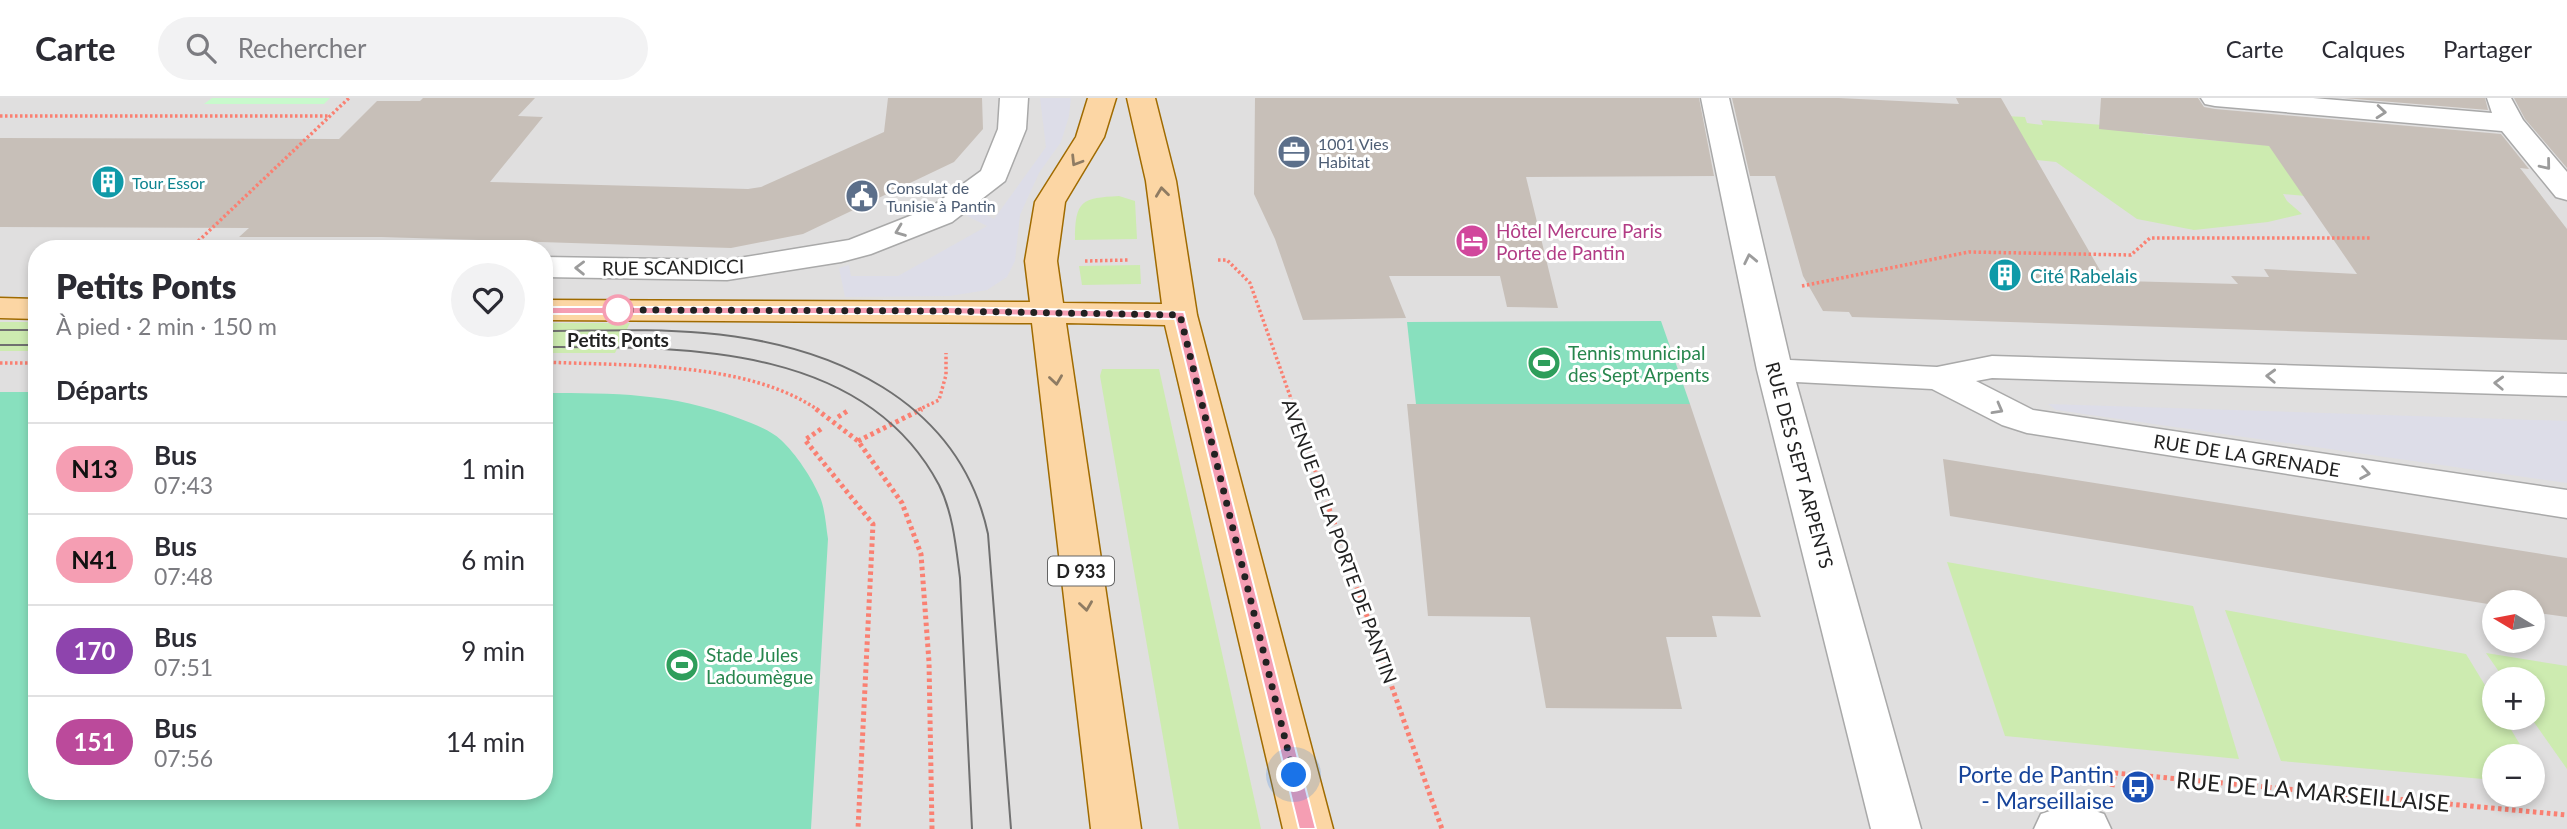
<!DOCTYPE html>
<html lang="fr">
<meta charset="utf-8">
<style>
:root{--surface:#fff;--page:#f2f2f3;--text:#2b2b33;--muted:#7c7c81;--line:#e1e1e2}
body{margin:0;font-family:Lato,sans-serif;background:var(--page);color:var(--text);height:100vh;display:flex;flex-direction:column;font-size:26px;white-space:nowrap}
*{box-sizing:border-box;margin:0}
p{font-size:23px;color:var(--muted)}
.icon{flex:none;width:38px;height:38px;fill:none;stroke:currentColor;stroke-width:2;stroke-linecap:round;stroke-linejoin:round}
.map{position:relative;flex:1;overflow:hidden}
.side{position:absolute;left:28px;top:142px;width:525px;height:560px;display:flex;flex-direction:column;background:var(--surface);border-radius:28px;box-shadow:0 4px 10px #0003}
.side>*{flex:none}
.badge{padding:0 14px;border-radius:23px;font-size:24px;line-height:46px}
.needle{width:46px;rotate:280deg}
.tools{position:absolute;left:2482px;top:492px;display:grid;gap:14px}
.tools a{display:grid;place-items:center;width:63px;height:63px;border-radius:50%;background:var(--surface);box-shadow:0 4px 10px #0003;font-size:35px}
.you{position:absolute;width:35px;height:35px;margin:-18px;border:5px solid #fff;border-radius:50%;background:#1a73e8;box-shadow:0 0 0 10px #1a73e833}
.map>.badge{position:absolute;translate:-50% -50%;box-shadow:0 0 0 4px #fff}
h2{padding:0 28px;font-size:26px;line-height:63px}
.round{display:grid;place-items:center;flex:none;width:74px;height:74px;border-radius:37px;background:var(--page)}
.headline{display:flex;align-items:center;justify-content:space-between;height:119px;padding:0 28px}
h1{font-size:33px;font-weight:800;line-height:52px}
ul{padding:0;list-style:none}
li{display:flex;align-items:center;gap:21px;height:91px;padding:0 28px;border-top:2px solid var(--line)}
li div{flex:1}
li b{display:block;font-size:26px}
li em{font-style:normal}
li .badge{min-width:77px;font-weight:700;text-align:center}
header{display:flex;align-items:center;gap:42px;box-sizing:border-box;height:98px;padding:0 35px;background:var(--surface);border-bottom:2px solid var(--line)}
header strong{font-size:33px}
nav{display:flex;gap:38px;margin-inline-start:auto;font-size:24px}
.search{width:490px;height:63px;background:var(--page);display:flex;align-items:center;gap:18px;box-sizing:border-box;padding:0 24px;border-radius:38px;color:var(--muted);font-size:26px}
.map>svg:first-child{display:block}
.residential{fill:#e0dfdf;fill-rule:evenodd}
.grass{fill:#cdebb0}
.park{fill:#c8facc}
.pitch{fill:#88e0be}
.plaza{fill:#dddde8}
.building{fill:#c7bfb8}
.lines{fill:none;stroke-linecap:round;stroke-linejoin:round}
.minor-casing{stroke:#a9a9a9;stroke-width:3}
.primary-casing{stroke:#a06b00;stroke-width:3}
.path-far1{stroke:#fa8072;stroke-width:3.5;stroke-dasharray:2.5 2.5;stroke-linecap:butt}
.path{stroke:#fa8072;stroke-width:5;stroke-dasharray:3.5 3.5;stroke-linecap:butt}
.minor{fill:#fff;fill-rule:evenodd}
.primary{fill:#fcd6a4;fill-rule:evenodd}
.tram{stroke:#707070;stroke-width:2}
.oneway{stroke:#9c9c9c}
.oneway2{stroke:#8f7c63}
.line{fill:#f59eb3;stroke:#fff;stroke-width:2}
.walk{stroke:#222;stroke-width:7;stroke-dasharray:0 12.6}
.stop-dot{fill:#fff;stroke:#f59eb3;stroke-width:3.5}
.labels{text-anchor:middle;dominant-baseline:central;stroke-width:6;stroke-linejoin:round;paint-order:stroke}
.far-service-label{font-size:16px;fill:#4e5e75;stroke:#fff;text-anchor:start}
.far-culture-label{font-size:16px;fill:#0d838f;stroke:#fff;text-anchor:start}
.shield{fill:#fff;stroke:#646464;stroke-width:2}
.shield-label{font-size:18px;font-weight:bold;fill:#222}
.hotel-label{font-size:19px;fill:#b23c85;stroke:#fff;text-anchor:start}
.street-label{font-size:19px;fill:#222;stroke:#fff}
.culture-label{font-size:19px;fill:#0d838f;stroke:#fff;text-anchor:start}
.stop-label{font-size:19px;font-weight:bold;fill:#222;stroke:#fff}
.leisure-label{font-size:19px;fill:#27864d;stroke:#fff;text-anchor:start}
.near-transit-label{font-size:23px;fill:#164399;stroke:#fff;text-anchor:end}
.near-street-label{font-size:23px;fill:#222;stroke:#fff}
</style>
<header>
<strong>Carte</strong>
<div class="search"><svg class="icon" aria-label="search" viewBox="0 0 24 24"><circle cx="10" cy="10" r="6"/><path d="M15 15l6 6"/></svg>Rechercher</div>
<nav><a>Carte</a><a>Calques</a><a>Partager</a></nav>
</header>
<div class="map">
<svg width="2567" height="731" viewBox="0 0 2567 731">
<rect width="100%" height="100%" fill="#f2efe9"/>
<path class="residential" d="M 0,0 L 2567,0 L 2567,731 L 0,731 ZM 37,150 L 544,150 L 544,693 L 37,693 ZM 2494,504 L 2532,504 L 2532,542 L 2494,542 ZM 2494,581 L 2532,581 L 2532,620 L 2494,620 ZM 2494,658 L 2532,658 L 2532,696 L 2494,696 Z"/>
<path class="grass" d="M 1963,16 L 2025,19 L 2027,25 L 2043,27 L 2041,22 L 2140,30 L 2143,36 L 2417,61 L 2436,83 L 2537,92 L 2556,120 L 2283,96 L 2287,103 L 2302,116 L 2268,124 L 2194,132 L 2137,121 L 2056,64 L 2001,58 Z
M 1119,98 L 1135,103 L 1137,141 L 1075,142 C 1075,102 1082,100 1119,98 Z
M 1140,167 L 1141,186 L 1082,187 L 1079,168 Z
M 0,224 L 37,224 L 37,253 L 0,253 Z
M 544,225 L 630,225 L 615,255 L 544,255 Z
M 1102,271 L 1159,271 L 1261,731 L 1179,731 L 1100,278 Z
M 1947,464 L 2193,508 L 2239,661 L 2005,638 Z
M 2225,512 L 2466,556 L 2494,602 L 2494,620 L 2504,620 L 2527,658 L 2494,658 L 2494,682 L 2281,663 Z
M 2486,555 L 2567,568 L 2567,671 L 2531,620 L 2532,581 L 2504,581 Z"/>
<path class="park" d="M 212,0 L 330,0 L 324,6 L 204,6 Z"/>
<path class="pitch" d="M 1661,223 L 1690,306 L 1416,306 L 1407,224 Z
M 0,294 L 37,294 L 37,693 L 544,693 L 544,295 C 615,295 671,295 738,320 C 753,326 769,331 781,342 C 796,356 812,380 820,399 C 825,411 826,428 828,441 L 811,731 L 0,731 Z"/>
<path class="plaza" d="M 1040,0 L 1071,0 L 1069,18 L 1061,44 L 1039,75 L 1020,117 L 1015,163 L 1007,179 L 987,192 L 950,198 L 845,199 L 839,170 L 849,167 L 851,178 L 898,178 L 987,128 L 967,118 L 977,112 L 994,121 L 1046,49 Z
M 2048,306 L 2567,323 L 2567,385 L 2056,312 Z"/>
<path class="building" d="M 423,0 L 535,0 L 518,18 L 543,19 L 490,84 L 748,91 L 761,89 L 884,34 L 888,0 L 982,0 L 983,31 L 954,64 L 803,136 L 731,150 L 382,139 L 239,139 L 249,130 L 0,129 L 0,40 L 339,41 L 377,3 L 420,3 Z
M 1255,0 L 1699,0 L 1714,78 L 1526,79 L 1558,210 L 1507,209 L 1500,178 L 1389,178 L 1406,220 L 1303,222 L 1275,141 L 1254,96 Z
M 1732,0 L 1839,0 L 1959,6 L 1956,0 L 2001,0 L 2101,174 L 2117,175 L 2122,183 L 2238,186 L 2231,178 L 2269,179 L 2264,171 L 2357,176 L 2269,48 L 2099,31 L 2101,0 L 2198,0 L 2204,9 L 2215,11 L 2501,36 L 2529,71 L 2520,70 L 2567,131 L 2567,242 L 1852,219 L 1849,214 L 1823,213 L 1803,178 L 1775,78 L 1750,78 Z
M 2344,0 L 2485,0 L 2488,12 Z
M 2514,0 L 2567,0 L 2567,70 L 2525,21 Z
M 1407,306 L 1690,306 L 1761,519 L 1712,518 L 1717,539 L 1666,539 L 1682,611 L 1546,610 L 1530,519 L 1428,518 Z
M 1943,361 L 2567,460 L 2567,519 L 2532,514 L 2532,504 L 2494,504 L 2494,507 L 1950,418 Z"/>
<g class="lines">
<defs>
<path id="minor" d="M 1000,0 L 1028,0 L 1026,31 L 1005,83 L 952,124 L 871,156 L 841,164 L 727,182 L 544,179 L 544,159 L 727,162 L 849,142 L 930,110 L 981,73 L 998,31 Z
M 1701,0 L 1729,0 L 1790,262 L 1937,269 L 1992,258 L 2567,276 L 2567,298 L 1992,280 L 1976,283 L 2033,312 L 2567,392 L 2567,420 L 2027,335 L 2002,327 L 1932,291 L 1796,284 L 1921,731 L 1871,731 L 1757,272 Z
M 2201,0 L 2313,0 L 2492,15 L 2487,0 L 2511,0 L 2523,22 L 2567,74 L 2567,102 L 2556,99 L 2502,33 L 2215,8 L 2205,6 Z
M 2059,710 L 2086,710 L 2104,716 L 2111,731 L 2034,731 L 2041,716 Z"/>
<path id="primary" d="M 1088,0 L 1116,0 L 1104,39 L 1065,104 L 1057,163 L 1063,205 L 1162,206 L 1146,83 L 1127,0 L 1155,0 L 1176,83 L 1197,217 L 1333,731 L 1283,731 L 1165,227 L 1066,225 L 1141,731 L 1091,731 L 1032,225 L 544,222 L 544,202 L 1030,204 L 1025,163 L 1035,104 L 1076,39 Z
M 0,200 L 37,201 L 37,221 L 0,220 Z"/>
</defs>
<use href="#minor" class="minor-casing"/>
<use href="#primary" class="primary-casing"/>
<path class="path-far1" d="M 0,18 L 330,18
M 191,150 L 349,0
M 1218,162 L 1227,162 L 1250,185 L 1295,312
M 1085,163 L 1128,162
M 1802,188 L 1969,154 L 2131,157 L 2150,140 L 2370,140
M 544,264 C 628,268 747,263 818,312
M 0,265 L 37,265
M 918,312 L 939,302 L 946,277 L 946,255"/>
<path class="path" d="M 816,311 L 858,343 L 902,405 L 921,456 L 929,564 L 932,731
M 1294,311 L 1442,731
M 838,319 L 849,312
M 821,331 L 805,342 L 873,426 L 858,731
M 858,343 L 922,311
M 2112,689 L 2115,675 L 2567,717"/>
<use href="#minor" class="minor"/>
<use href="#primary" class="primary"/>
<path class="tram" d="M 0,232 L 37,232
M 544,233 C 597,233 651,230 704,235 C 830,246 959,301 988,436 L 1011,731
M 0,247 L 37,247
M 544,249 C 683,249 864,245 939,387 C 953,415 956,449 960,480 L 972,731"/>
</g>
<defs><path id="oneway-chevron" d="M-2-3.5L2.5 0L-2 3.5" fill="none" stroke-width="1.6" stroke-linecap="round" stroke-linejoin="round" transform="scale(1.75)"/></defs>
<g class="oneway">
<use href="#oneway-chevron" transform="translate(2381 14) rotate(5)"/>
<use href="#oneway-chevron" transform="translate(2546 67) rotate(51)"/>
<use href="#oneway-chevron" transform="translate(900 133) rotate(159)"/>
<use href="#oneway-chevron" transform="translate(1750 161) rotate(-102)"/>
<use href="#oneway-chevron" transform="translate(580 170) rotate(-179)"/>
<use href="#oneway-chevron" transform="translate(2271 278) rotate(-178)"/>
<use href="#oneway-chevron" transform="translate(2499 285) rotate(-178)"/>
<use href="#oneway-chevron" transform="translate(1998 311) rotate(29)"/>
<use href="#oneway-chevron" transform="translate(2365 375) rotate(9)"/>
</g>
<g class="oneway2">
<use href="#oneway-chevron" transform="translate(1076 63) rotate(122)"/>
<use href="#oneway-chevron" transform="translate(1162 94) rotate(-97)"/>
<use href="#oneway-chevron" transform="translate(1056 282) rotate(82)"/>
<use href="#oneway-chevron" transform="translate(1086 508) rotate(82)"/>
</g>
<path class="line" d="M 946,209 L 1184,214 L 1316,731 L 1299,731 L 1175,221 L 946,216 L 544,216 L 538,212 L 544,209 Z"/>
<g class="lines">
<path class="walk" d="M 618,212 L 946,213 L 1180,217 L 1294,677"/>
</g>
<defs>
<symbol id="office-disc" viewBox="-11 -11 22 22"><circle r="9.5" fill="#5c6f8a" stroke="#fff"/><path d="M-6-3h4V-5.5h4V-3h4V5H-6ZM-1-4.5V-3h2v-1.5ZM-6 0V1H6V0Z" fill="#fff"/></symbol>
<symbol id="building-disc" viewBox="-11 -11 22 22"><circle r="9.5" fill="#0f9aa8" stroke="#fff"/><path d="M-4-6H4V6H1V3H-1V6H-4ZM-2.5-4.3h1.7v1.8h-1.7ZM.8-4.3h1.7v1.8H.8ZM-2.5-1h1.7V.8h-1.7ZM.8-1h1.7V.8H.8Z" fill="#fff"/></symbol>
<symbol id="civic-disc" viewBox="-11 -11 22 22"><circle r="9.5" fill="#5c6f8a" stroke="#fff"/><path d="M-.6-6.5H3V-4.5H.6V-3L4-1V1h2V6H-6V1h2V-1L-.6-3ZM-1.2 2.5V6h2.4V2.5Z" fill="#fff"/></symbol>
<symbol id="hotel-disc" viewBox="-11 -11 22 22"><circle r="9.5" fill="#d1479c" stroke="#fff"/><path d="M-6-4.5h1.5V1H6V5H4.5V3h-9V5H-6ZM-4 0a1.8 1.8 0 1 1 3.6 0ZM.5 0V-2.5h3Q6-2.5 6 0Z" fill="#fff"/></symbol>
<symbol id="stadium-disc" viewBox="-11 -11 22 22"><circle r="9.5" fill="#2e9e5b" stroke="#fff"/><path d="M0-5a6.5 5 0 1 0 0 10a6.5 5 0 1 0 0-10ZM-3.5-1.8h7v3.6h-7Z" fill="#fff"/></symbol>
<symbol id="bus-disc" viewBox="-11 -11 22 22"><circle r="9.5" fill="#1a4fb4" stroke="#fff"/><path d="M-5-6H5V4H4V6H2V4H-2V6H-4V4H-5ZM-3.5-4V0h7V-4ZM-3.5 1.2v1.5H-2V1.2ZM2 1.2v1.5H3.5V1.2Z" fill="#fff"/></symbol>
</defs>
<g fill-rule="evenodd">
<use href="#office-disc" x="1275" y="35" width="38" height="38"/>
<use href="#building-disc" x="89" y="65" width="38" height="38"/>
<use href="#civic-disc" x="843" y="79" width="38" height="38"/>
<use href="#hotel-disc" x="1453" y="124" width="38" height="38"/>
<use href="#building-disc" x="1986" y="158" width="38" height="38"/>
<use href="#stadium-disc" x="1525" y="246" width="38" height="38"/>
<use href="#stadium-disc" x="663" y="548" width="38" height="38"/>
<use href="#bus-disc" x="2119" y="670" width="38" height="38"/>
</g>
<circle class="stop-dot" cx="618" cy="212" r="14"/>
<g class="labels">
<g class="far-service-label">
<text x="1318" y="45">1001 Vies<tspan x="1318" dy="18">Habitat</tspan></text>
<text x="886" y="89">Consulat de<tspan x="886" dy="18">Tunisie à Pantin</tspan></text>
</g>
<g class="far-culture-label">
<text x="132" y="84">Tour Essor</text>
</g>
<rect class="shield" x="1048" y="458.5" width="66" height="29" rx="5"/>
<g class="shield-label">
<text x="1081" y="473">D 933</text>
</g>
<g class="hotel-label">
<text x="1496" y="132">Hôtel Mercure Paris<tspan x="1496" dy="22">Porte de Pantin</tspan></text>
</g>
<g class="street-label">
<text transform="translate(673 169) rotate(-1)">RUE SCANDICCI</text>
<text transform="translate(2247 357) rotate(9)">RUE DE LA GRENADE</text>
<text transform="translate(1800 367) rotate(75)">RUE DES SEPT ARPENTS</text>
<text transform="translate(1340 443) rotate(70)">AVENUE DE LA PORTE DE PANTIN</text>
</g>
<g class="culture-label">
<text x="2030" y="177">Cité Rabelais</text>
</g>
<g class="stop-label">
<text x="618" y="241">Petits Ponts</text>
</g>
<g class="leisure-label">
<text x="1568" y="254">Tennis municipal<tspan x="1568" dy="22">des Sept Arpents</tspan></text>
<text x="706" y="556">Stade Jules<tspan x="706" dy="22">Ladoumègue</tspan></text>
</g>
<g class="near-transit-label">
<text x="2114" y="676">Porte de Pantin<tspan x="2114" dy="26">- Marseillaise</tspan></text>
</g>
<g class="near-street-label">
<text transform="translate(2313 693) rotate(5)">RUE DE LA MARSEILLAISE</text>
</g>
</g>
</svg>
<div class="tools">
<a><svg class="needle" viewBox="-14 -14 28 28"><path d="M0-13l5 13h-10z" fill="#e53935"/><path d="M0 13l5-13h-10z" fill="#7c7c81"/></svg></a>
<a>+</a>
<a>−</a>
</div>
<div class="you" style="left:1294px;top:677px"></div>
<section class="side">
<div class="headline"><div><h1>Petits Ponts</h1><p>À pied · 2 min · 150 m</p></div><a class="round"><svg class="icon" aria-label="heart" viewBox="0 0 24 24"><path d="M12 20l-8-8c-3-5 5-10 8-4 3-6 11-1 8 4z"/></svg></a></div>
<h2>Départs</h2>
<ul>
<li><span class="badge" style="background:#f59eb3;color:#111">N13</span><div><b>Bus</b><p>07:43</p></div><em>1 min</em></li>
<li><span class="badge" style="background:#f59eb3;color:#111">N41</span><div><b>Bus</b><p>07:48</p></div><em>6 min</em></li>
<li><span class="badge" style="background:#8e44ad;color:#fff">170</span><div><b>Bus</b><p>07:51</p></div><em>9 min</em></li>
<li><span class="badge" style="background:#bb4a9b;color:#fff">151</span><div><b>Bus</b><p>07:56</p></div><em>14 min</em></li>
</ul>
</section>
</div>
